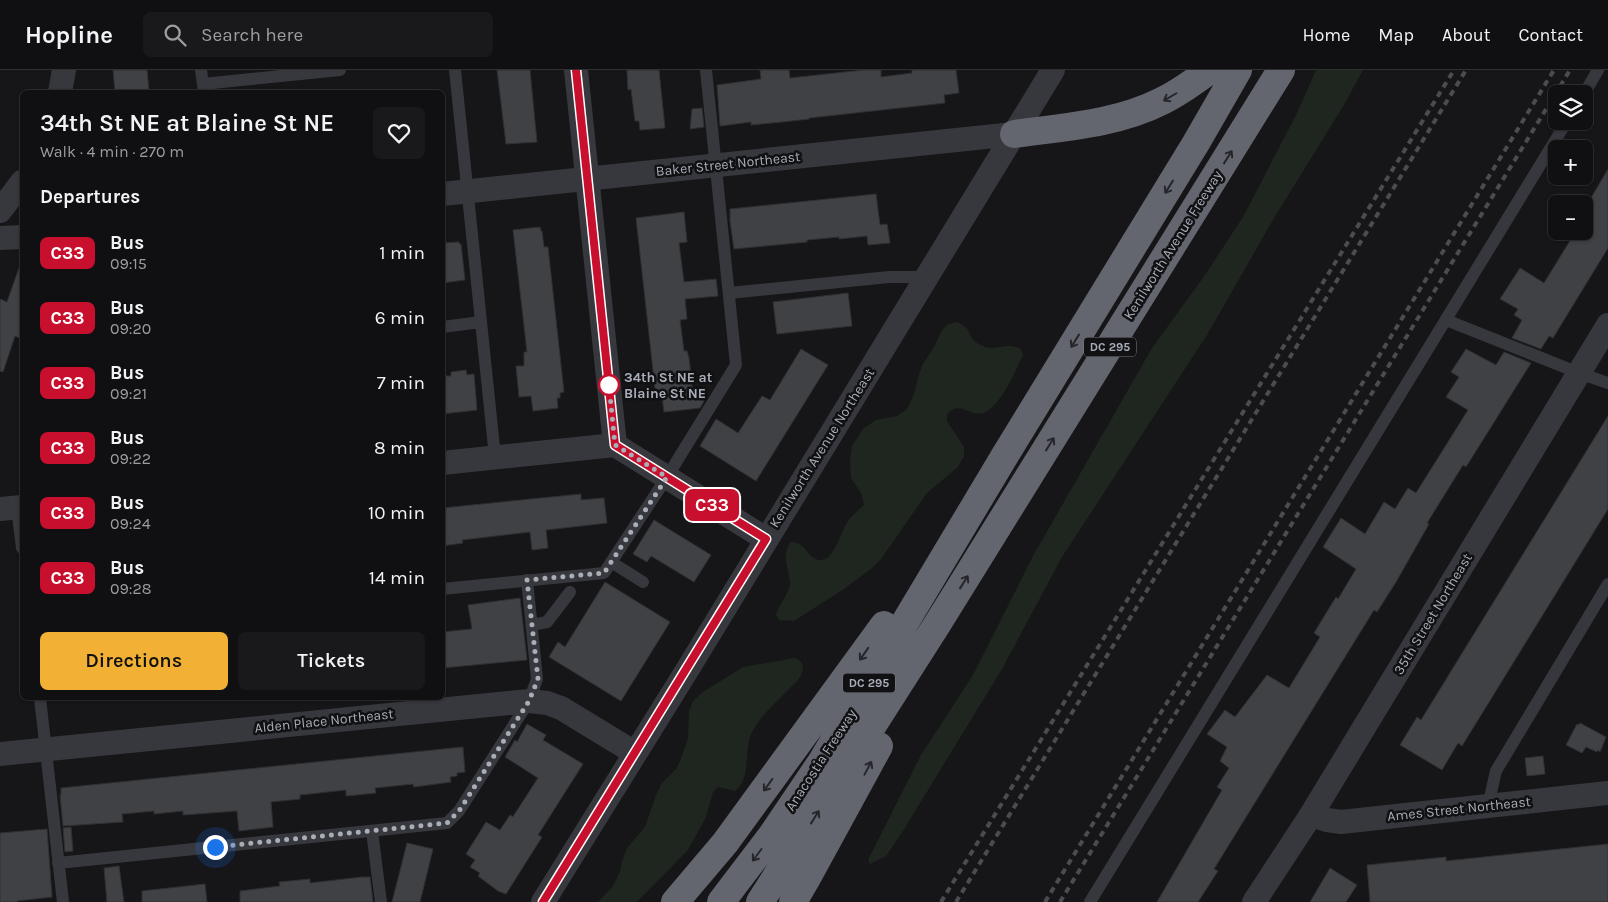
<!DOCTYPE html>
<meta charset="utf-8">
<style>
:root{--surface:#101012;--page:#19191b;--text:#f1f3f6;--muted:#9c9d9f;--line:#303032;--accent:#f2b134}
body{margin:0;font-family:Karla,sans-serif;background:var(--page);color:var(--text);height:100vh;display:flex;flex-direction:column;font-size:19px;white-space:nowrap}
*{box-sizing:border-box;margin:0}
p{font-size:16px;color:var(--muted)}
.icon{flex:none;width:28px;height:28px;fill:none;stroke:currentColor;stroke-width:2;stroke-linecap:round;stroke-linejoin:round}
.map{position:relative;flex:1;overflow:hidden}
.details{position:absolute;left:20px;top:20px;width:425px;height:610px;display:flex;flex-direction:column;background:var(--surface);border-radius:8px;box-shadow:0 1px 4px #0004,0 0 0 1px var(--line)}
.details>*{flex:none}
.badge{padding:0 10px;border-radius:8px;font-size:18px;line-height:32px}
.controls{position:absolute;left:1548px;top:15px;display:grid;gap:10px}
.controls a{display:grid;place-items:center;width:45px;height:45px;border-radius:8px;background:var(--surface);box-shadow:0 1px 4px #0004,0 0 0 1px var(--line);font-size:25px}
.you{position:absolute;width:25px;height:25px;margin:-12px;border:4px solid #fff;border-radius:50%;background:#1a73e8;box-shadow:0 0 0 8px #1a73e833}
.map>.badge{position:absolute;translate:-50% -50%;box-shadow:0 0 0 2px #fff}
h2{padding:0 20px;font-size:19px;line-height:45px}
.round{display:grid;place-items:center;flex:none;width:52px;height:52px;border-radius:8px;background:var(--page)}
.headline{display:flex;align-items:center;justify-content:space-between;height:85px;padding:0 20px}
h1{font-size:24px;font-weight:600;line-height:38px}
.button{display:flex;gap:10px;margin-top:auto;padding:10px 20px}
.button a{flex:1;height:58px;border-radius:8px;background:var(--accent);color:#111;font-size:20px;font-weight:600;line-height:58px;text-align:center}
.button a+a{background:var(--page);color:var(--text)}
ul{padding:0;list-style:none}
li{display:flex;align-items:center;gap:15px;height:65px;padding:0 20px}
li div{flex:1}
li b{display:block;font-size:19px}
li em{font-style:normal}
li .badge{min-width:55px;font-weight:700;text-align:center}
header{display:flex;align-items:center;gap:30px;box-sizing:border-box;height:70px;padding:0 25px;background:var(--surface);border-bottom:1px solid var(--line)}
header strong{font-size:24px}
nav{display:flex;gap:28px;margin-inline-start:auto;font-size:18px}
.search{width:350px;height:45px;background:var(--page);display:flex;align-items:center;gap:12px;box-sizing:border-box;padding:0 18px;border-radius:8px;color:var(--muted);font-size:19px}
.map>svg:first-child{display:block}
.green{fill:#1e261f}
.building{fill:#404145;stroke:#303034}
.lines{fill:none;stroke-linecap:round;stroke-linejoin:round}
.service{stroke:#37383d;stroke-width:12}
.minor{stroke:#37383d;stroke-width:24}
.motorway{stroke:#63666e;stroke-width:28}
.rail{stroke:#4a4c52;stroke-width:4;stroke-dasharray:6 5;stroke-linecap:butt}
.oneway{stroke:#26262a}
.line-casing{stroke:#fff;stroke-width:11}
.line{stroke:#c8102e;stroke-width:8}
.walk{stroke:#a8adb8;stroke-width:5;stroke-dasharray:0 9}
.stop-dot{fill:#fff;stroke:#c8102e;stroke-width:2.5}
.labels{text-anchor:middle;dominant-baseline:central;stroke-width:5;stroke-linejoin:round;paint-order:stroke}
.shield{fill:#111113;stroke:#7b7e86;stroke-width:1}
.shield-label{font-size:12px;font-weight:bold;fill:#a8adb8}
.street-label{font-size:14px;fill:#a8adb8;stroke:#111113}
.stop-label{font-size:14px;font-weight:bold;fill:#a8adb8;stroke:#111113;text-anchor:start}
</style>
<header>
<strong>Hopline</strong>
<div class="search"><svg class="icon" aria-label="search" viewBox="0 0 24 24"><circle cx="10" cy="10" r="6"/><path d="M15 15l6 6"/></svg>Search here</div>
<nav><a>Home</a><a>Map</a><a>About</a><a>Contact</a></nav>
</header>
<div class="map">
<svg width="1608" height="832" viewBox="0 0 1608 832">
<rect width="100%" height="100%" fill="#161618"/>
<path class="green" d="M 1316,0 L 1363,0 L 1344,35 L 1274,148 L 1207,265 L 1062,487 L 1002,599 L 903,761 L 886,786 L 870,794 L 868,790 L 921,685 L 973,605 L 1033,486 L 1152,278 L 1205,205 L 1243,147 L 1296,45 Z
M 957,252 C 959,253 962,254 964,256 C 972,262 968,270 983,276 C 997,282 1005,271 1021,279 L 1023,285 C 1016,300 1000,338 983,343 C 969,347 960,330 947,344 L 947,351 L 964,377 L 964,386 L 958,397 L 927,423 L 881,489 L 871,499 L 841,521 L 794,551 L 779,550 L 776,545 C 779,534 791,522 790,511 C 788,498 781,483 791,472 C 806,473 805,484 816,489 C 833,497 840,462 848,451 C 852,445 859,440 864,435 L 861,423 L 851,408 L 850,392 L 852,376 L 864,358 L 876,350 L 897,346 L 907,339 L 914,324 L 919,304 L 923,294 L 934,277 L 942,260 L 948,254 Z
M 795,588 C 806,592 804,602 798,610 C 783,626 754,650 749,670 C 745,687 750,709 735,721 L 718,717 L 713,722 L 706,747 L 688,780 L 637,832 L 598,832 L 613,816 L 620,801 L 622,791 L 627,778 L 645,757 L 656,725 L 662,713 L 676,699 L 680,691 L 688,668 L 689,641 L 693,631 L 703,622 L 743,597 Z"/>
<path class="building" d="M 113,0 L 147,0 L 149,21 L 145,21 L 145,22 L 115,22 Z
M 497,0 L 530,0 L 537,72 L 506,74 Z
M 627,0 L 659,0 L 665,58 L 640,60 L 639,51 L 635,51 L 631,19 L 628,20 Z
M 760,0 L 789,0 L 790,8 L 864,0 L 881,0 L 881,7 L 912,3 L 912,0 L 956,0 L 959,23 L 944,25 L 945,33 L 809,48 L 809,49 L 782,52 L 751,55 L 751,52 L 720,56 L 717,15 L 761,9 Z
M 702,38 L 704,57 L 690,59 L 692,39 Z
M 1608,99 L 1608,178 L 1553,268 L 1549,266 L 1541,279 L 1512,268 L 1522,250 L 1514,245 L 1518,239 L 1500,229 L 1520,198 L 1544,213 L 1576,161 L 1584,161 L 1584,140 Z
M 876,124 L 880,155 L 887,154 L 890,173 L 868,175 L 867,166 L 839,169 L 839,167 L 807,170 L 807,172 L 734,179 L 730,151 L 730,139 Z
M 684,142 L 687,172 L 679,173 L 684,212 L 716,209 L 718,226 L 685,229 L 687,249 L 680,250 L 684,281 L 687,281 L 689,288 L 693,324 L 704,331 L 700,338 L 664,342 L 662,326 L 656,327 L 636,148 Z
M 540,157 L 541,161 L 542,161 L 544,177 L 548,177 L 564,322 L 560,323 L 560,328 L 557,328 L 558,338 L 533,341 L 531,326 L 519,327 L 516,296 L 524,296 L 524,282 L 527,282 L 513,160 Z
M 459,172 L 459,174 L 461,174 L 465,210 L 442,213 L 442,173 Z
M 20,195 L 22,195 L 22,269 L 15,266 L 3,302 L 0,301 L 0,229 L 7,232 Z
M 848,223 L 852,256 L 777,264 L 773,232 Z
M 801,279 L 828,295 L 756,411 L 700,376 L 716,349 L 738,363 L 762,326 L 770,330 Z
M 1466,279 L 1496,295 L 1504,282 L 1531,293 L 1466,397 L 1463,395 L 1427,453 L 1429,454 L 1396,512 L 1377,542 L 1374,540 L 1280,692 L 1214,799 L 1218,801 L 1198,832 L 1157,832 L 1222,720 L 1217,717 L 1229,698 L 1220,691 L 1227,677 L 1207,664 L 1225,640 L 1235,647 L 1267,605 L 1289,618 L 1320,567 L 1314,563 L 1336,527 L 1338,529 L 1356,499 L 1323,477 L 1341,448 L 1365,464 L 1384,432 L 1395,439 L 1408,418 L 1416,423 L 1468,340 L 1446,327 L 1459,307 L 1451,302 Z
M 466,300 L 467,305 L 474,304 L 477,340 L 442,344 L 442,306 L 451,306 L 451,302 Z
M 1608,346 L 1608,439 L 1462,676 L 1458,673 L 1442,700 L 1400,675 L 1417,647 L 1421,650 Z
M 581,424 L 581,430 L 604,428 L 607,453 L 546,460 L 548,478 L 532,480 L 530,462 L 462,470 L 463,473 L 442,476 L 442,438 Z
M 654,450 L 711,485 L 694,512 L 651,486 L 647,492 L 633,484 Z
M 605,512 L 670,552 L 621,631 L 549,587 L 558,572 L 565,577 Z
M 520,528 L 527,590 L 442,598 L 442,562 L 472,559 L 468,535 Z
M 1580,653 L 1606,667 L 1600,682 L 1598,680 L 1597,682 L 1586,677 L 1582,683 L 1566,675 L 1577,654 L 1579,655 Z
M 527,654 L 546,665 L 543,670 L 583,694 L 538,765 L 542,767 L 506,824 L 498,821 L 478,806 L 480,803 L 470,797 L 475,790 L 466,784 L 486,752 L 500,760 L 510,745 L 513,747 L 514,745 L 538,708 L 505,687 L 515,670 L 517,672 Z
M 463,677 L 465,702 L 457,703 L 457,706 L 450,707 L 451,712 L 414,717 L 413,714 L 375,718 L 376,723 L 346,726 L 346,720 L 300,725 L 300,729 L 271,732 L 273,757 L 239,761 L 237,741 L 183,745 L 183,741 L 154,744 L 154,741 L 122,744 L 123,752 L 63,756 L 60,725 L 61,725 L 61,718 Z
M 1543,686 L 1545,704 L 1527,706 L 1525,688 Z
M 71,757 L 73,781 L 65,782 L 63,758 Z
M 47,759 L 52,827 L 17,831 L 17,832 L 0,832 L 0,763 Z
M 407,773 L 433,779 L 420,832 L 392,832 Z
M 1608,774 L 1608,832 L 1370,832 L 1367,795 L 1446,787 L 1446,791 Z
M 119,796 L 124,832 L 107,832 L 104,798 Z
M 1330,798 L 1357,815 L 1346,832 L 1310,832 Z
M 362,807 L 370,807 L 373,832 L 240,832 L 240,821 L 280,816 L 279,812 L 310,809 L 310,813 Z
M 205,814 L 207,832 L 142,832 L 142,821 Z"/>
<g class="lines">
<path class="service" d="M 201,0 L 204,22
M 455,0 L 495,387
M 203,14 L 340,0
M 1584,24 L 1598,0
M 729,223 L 889,207 L 927,207
M 1446,250 L 1579,303 L 1608,313
M 442,257 L 481,252
M 17,437 L 22,478
M 611,492 L 643,512
M 442,519 L 604,503 L 667,407 L 736,295 L 706,0
M 532,555 L 547,552 L 570,522
M 40,628 L 63,832
M 1488,736 L 1496,701 L 1608,514
M 372,761 L 381,832
M 58,793 L 447,753 L 459,741 L 529,631 L 537,609 L 527,510
M 1090,832 C 1247,571 1409,312 1567,51"/>
<path class="minor" d="M 576,0 L 615,375
M 60,22 L 64,0
M 442,124 L 1014,64
M 0,141 L 22,112
M 0,168 L 22,167
M 442,393 L 615,375 L 766,469
M 0,439 L 22,437
M 0,684 L 529,631 L 547,633 L 561,638 L 635,683
M 1311,745 L 1327,750 L 1341,752 L 1608,723
M 543,832 L 689,597 L 1053,0
M 1254,832 L 1311,745 L 1608,255"/>
<path class="motorway" d="M 1014,64 C 1064,57 1117,54 1162,31 C 1179,23 1195,11 1210,0
M 675,832 L 725,773 L 884,555
M 721,832 L 772,765 L 822,691 L 1004,387 L 1196,73 L 1238,0
M 760,832 L 938,553 L 1281,0
M 793,832 L 808,806 L 879,676"/>
<path class="rail" d="M 941,832 L 1454,0
M 956,832 L 1466,0
M 1045,832 L 1554,0
M 1060,832 L 1570,0"/>
</g>
<defs><path id="oneway-shaft" d="M-6 0H5M1.5-3L5.5 0L1.5 3" fill="none" stroke-width="1.6" stroke-linecap="round" stroke-linejoin="round" transform="scale(1.25)"/></defs>
<g class="oneway">
<use href="#oneway-shaft" transform="translate(1170 27) rotate(150)"/>
<use href="#oneway-shaft" transform="translate(1228 87) rotate(-58)"/>
<use href="#oneway-shaft" transform="translate(1169 117) rotate(122)"/>
<use href="#oneway-shaft" transform="translate(1075 271) rotate(122)"/>
<use href="#oneway-shaft" transform="translate(1050 374) rotate(-58)"/>
<use href="#oneway-shaft" transform="translate(964 512) rotate(-58)"/>
<use href="#oneway-shaft" transform="translate(864 584) rotate(125)"/>
<use href="#oneway-shaft" transform="translate(868 698) rotate(-62)"/>
<use href="#oneway-shaft" transform="translate(768 715) rotate(126)"/>
<use href="#oneway-shaft" transform="translate(815 747) rotate(-58)"/>
<use href="#oneway-shaft" transform="translate(757 785) rotate(127)"/>
</g>
<g class="lines">
<defs>
<path id="line" d="M 543,832 L 766,469 L 615,375 L 576,0"/>
</defs>
<use href="#line" class="line-casing"/>
<use href="#line" class="line"/>
<path class="walk" d="M 215,777 L 447,753 L 459,741 L 529,631 L 538,609 L 527,510 L 604,503 L 667,407 L 615,375 L 609,315"/>
</g>
<circle class="stop-dot" cx="609" cy="315" r="10"/>
<g class="labels">
<g class="shield">
<rect x="1084" y="267.5" width="52" height="19" rx="4"/>
<rect x="843" y="603.5" width="52" height="19" rx="4"/>
</g>
<g class="shield-label">
<text x="1110" y="277">DC 295</text>
<text x="869" y="613">DC 295</text>
</g>
<g class="street-label">
<text transform="translate(728 94) rotate(-6)">Baker Street Northeast</text>
<text transform="translate(1173 175) rotate(-58)">Kenilworth Avenue Freeway</text>
<text transform="translate(822 378) rotate(-58)">Kenilworth Avenue Northeast</text>
<text transform="translate(1433 544) rotate(-59)">35th Street Northeast</text>
<text transform="translate(324 651) rotate(-6)">Alden Place Northeast</text>
<text transform="translate(821 690) rotate(-57)">Anacostia Freeway</text>
<text transform="translate(1459 739) rotate(-6)">Ames Street Northeast</text>
</g>
<g class="stop-label">
<text x="624" y="307">34th St NE at<tspan x="624" dy="16">Blaine St NE</tspan></text>
</g>
</g>
</svg>
<div class="controls">
<a><svg class="icon" aria-label="layers" viewBox="0 0 24 24"><path d="M12 4l9 5-9 5-9-5zM3 14l9 5 9-5"/></svg></a>
<a>+</a>
<a>−</a>
</div>
<div class="you" style="left:215px;top:777px"></div>
<b class="badge" style="left:712px;top:435px;background:#c8102e;color:#fff">C33</b>
<section class="details">
<div class="headline"><div><h1>34th St NE at Blaine St NE</h1><p>Walk · 4 min · 270 m</p></div><a class="round"><svg class="icon" aria-label="heart" viewBox="0 0 24 24"><path d="M12 20l-8-8c-3-5 5-10 8-4 3-6 11-1 8 4z"/></svg></a></div>
<h2>Departures</h2>
<ul>
<li><span class="badge" style="background:#c8102e;color:#fff">C33</span><div><b>Bus</b><p>09:15</p></div><em>1 min</em></li>
<li><span class="badge" style="background:#c8102e;color:#fff">C33</span><div><b>Bus</b><p>09:20</p></div><em>6 min</em></li>
<li><span class="badge" style="background:#c8102e;color:#fff">C33</span><div><b>Bus</b><p>09:21</p></div><em>7 min</em></li>
<li><span class="badge" style="background:#c8102e;color:#fff">C33</span><div><b>Bus</b><p>09:22</p></div><em>8 min</em></li>
<li><span class="badge" style="background:#c8102e;color:#fff">C33</span><div><b>Bus</b><p>09:24</p></div><em>10 min</em></li>
<li><span class="badge" style="background:#c8102e;color:#fff">C33</span><div><b>Bus</b><p>09:28</p></div><em>14 min</em></li>
</ul>
<div class="button"><a>Directions</a><a>Tickets</a></div>
</section>
</div>
